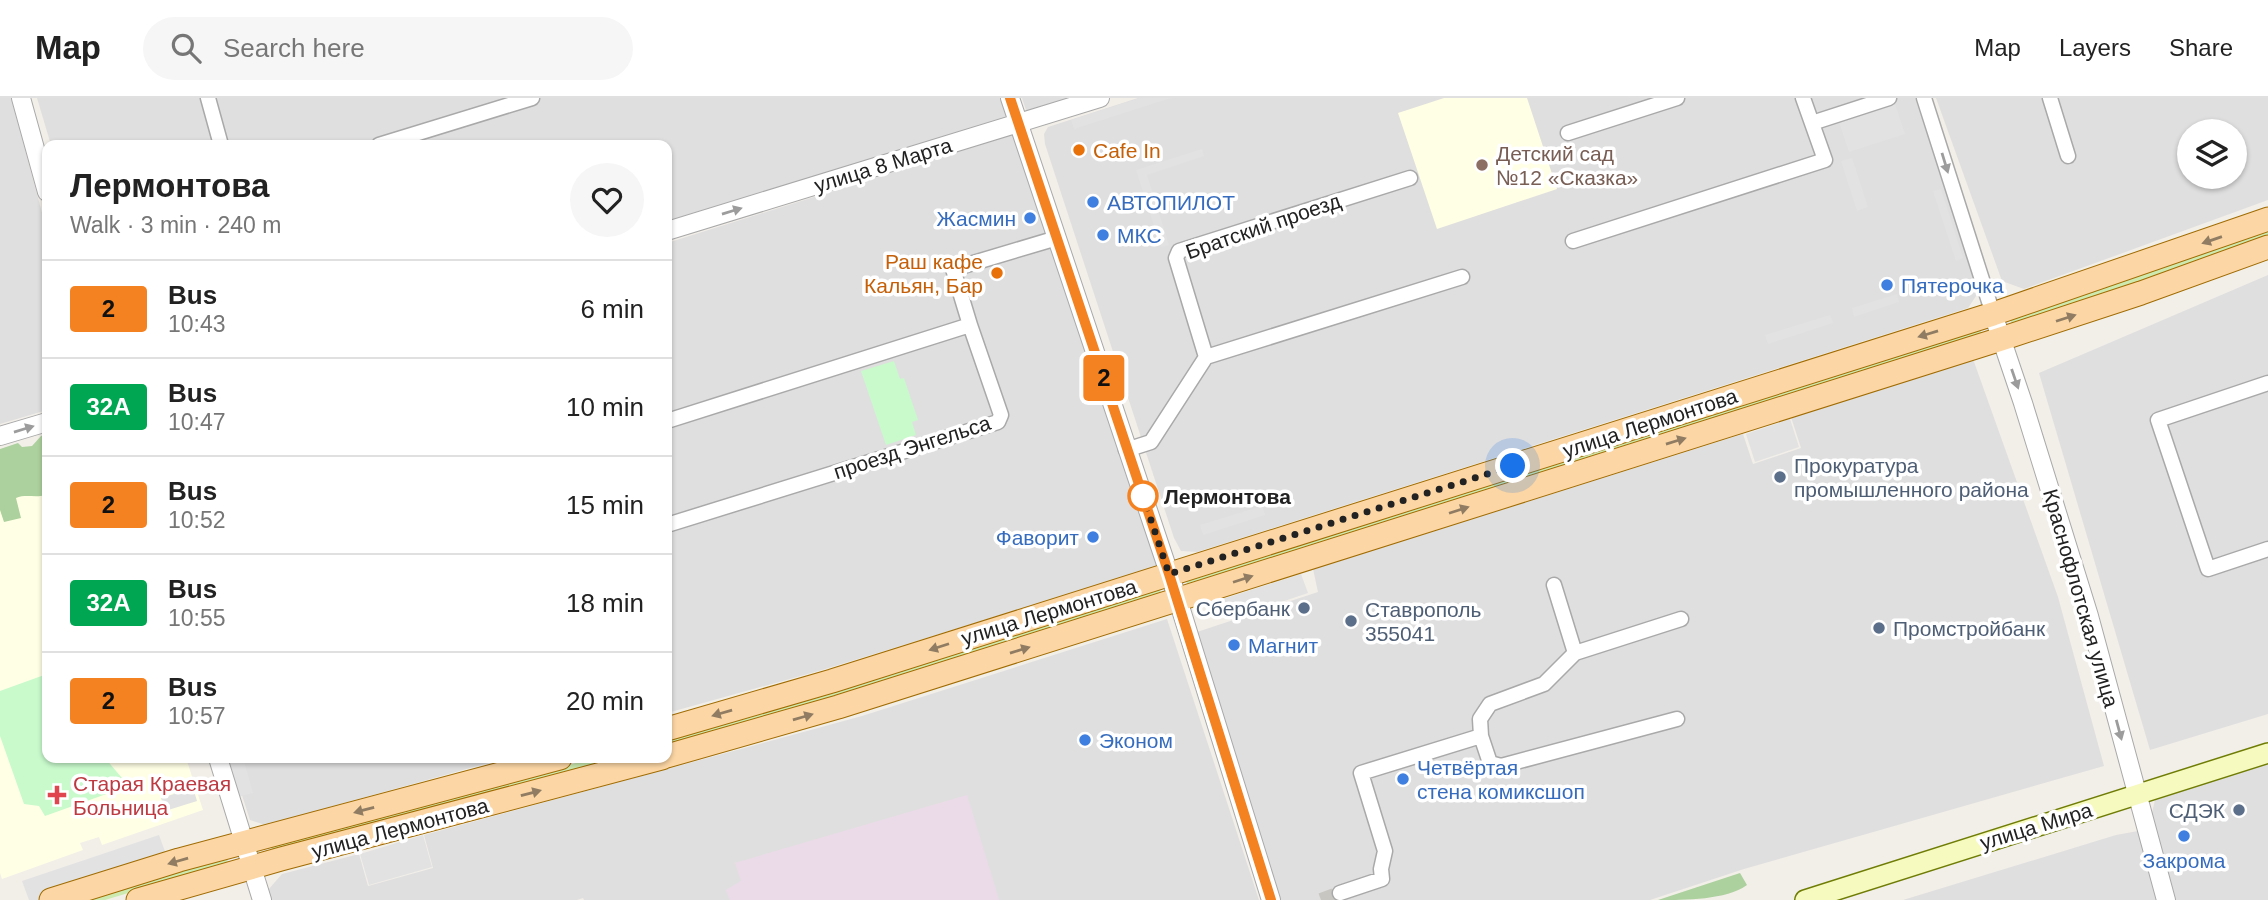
<!DOCTYPE html>
<meta charset="utf-8">
<style>
:root{--surface:#fff;--page:#f6f6f6;--text:#222;--muted:#767676;--line:#e0e0e0}
body{margin:0;font-family:Arial,sans-serif;background:var(--page);color:var(--text);height:100vh;display:flex;flex-direction:column;font-size:26px;white-space:nowrap}
*{box-sizing:border-box;margin:0}
p{font-size:23px;color:var(--muted)}
.icon{flex:none;width:38px;height:38px;fill:none;stroke:currentColor;stroke-width:2;stroke-linecap:round;stroke-linejoin:round}
.map{position:relative;flex:1;overflow:hidden}
.panel{position:absolute;left:42px;top:42px;width:630px;height:623px;display:flex;flex-direction:column;background:var(--surface);border-radius:14px;box-shadow:0 2px 5px #0004}
.panel>*{flex:none}
.badge{padding:0 14px;border-radius:5px;font-size:24px;line-height:46px}
.controls{position:absolute;left:2177px;top:21px;display:grid;gap:14px}
.controls a{display:grid;place-items:center;width:70px;height:70px;border-radius:50%;background:var(--surface);box-shadow:0 2px 5px #0004;font-size:35px}
.you{position:absolute;width:35px;height:35px;margin:-18px;border:5px solid #fff;border-radius:50%;background:#1a73e8;box-shadow:0 0 0 10px #1a73e833}
.map>.badge{position:absolute;translate:-50% -50%;box-shadow:0 0 0 4px #fff}
.round{display:grid;place-items:center;flex:none;width:74px;height:74px;border-radius:37px;background:var(--page)}
.head{display:flex;align-items:center;justify-content:space-between;height:119px;padding:0 28px}
h1{font-size:33px;font-weight:700;line-height:52px}
ul{padding:0;list-style:none}
li{display:flex;align-items:center;gap:21px;height:98px;padding:0 28px;border-top:2px solid var(--line)}
li div{flex:1}
li b{display:block;font-size:26px}
li em{font-style:normal}
li .badge{min-width:77px;font-weight:700;text-align:center}
header{display:flex;align-items:center;gap:42px;box-sizing:border-box;height:98px;padding:0 35px;background:var(--surface);border-bottom:2px solid var(--line)}
header strong{font-size:33px}
nav{display:flex;gap:38px;margin-inline-start:auto;font-size:24px}
.search{width:490px;height:63px;background:var(--page);display:flex;align-items:center;gap:18px;box-sizing:border-box;padding:0 24px;border-radius:38px;color:var(--muted);font-size:26px}
.map>svg:first-child{display:block}
.residential{fill:#e0dfdf;fill-rule:evenodd}
.industrial{fill:#ebdbe8}
.education{fill:#ffffe5}
.grass{fill:#cdebb0}
.forest{fill:#add19e}
.park{fill:#c8facc}
.parking{fill:#e2e2e2}
.lines{fill:none;stroke-linecap:round;stroke-linejoin:round}
.minor-tunnel{stroke:#c8c6c1;stroke-width:14;stroke-dasharray:14 7;stroke-linecap:butt}
.minor-casing{stroke:#a9a9a9;stroke-width:17}
.tertiary-casing{stroke:#a9a9a9;stroke-width:20}
.secondary-casing{stroke:#707d05;stroke-width:22}
.primary-casing{stroke:#a06b00;stroke-width:25}
.minor{stroke:#fff;stroke-width:14}
.tertiary{stroke:#fff;stroke-width:18}
.secondary{stroke:#f7fabf;stroke-width:19}
.primary{stroke:#fcd6a4;stroke-width:23}
.oneway{fill:#9c9c9c}
.oneway2{fill:#8f7c63}
.line-casing{stroke:#fff;stroke-width:16}
.line{stroke:#f58220;stroke-width:10}
.walk{stroke:#222;stroke-width:7;stroke-dasharray:0 12.6}
.food-dot{fill:#e8710a;stroke:#fff;stroke-width:2.5}
.education-dot{fill:#8d6e63;stroke:#fff;stroke-width:2.5}
.shop-dot{fill:#3f7fe0;stroke:#fff;stroke-width:2.5}
.service-dot{fill:#5c6f8a;stroke:#fff;stroke-width:2.5}
.stop-dot{fill:#fff;stroke:#f58220;stroke-width:3.5}
.health-dot{fill:#e0444e;stroke:#fff;stroke-width:2.5}
.labels{text-anchor:middle;dominant-baseline:central;stroke-width:7;stroke-linejoin:round;paint-order:stroke}
.food-label{font-size:21px;fill:#c56008;stroke:#fff;text-anchor:start}
.education-label{font-size:21px;fill:#785e54;stroke:#fff;text-anchor:start}
.street-label{font-size:21px;fill:#222;stroke:#fff}
.shop-label{font-size:21px;fill:#366cbe;stroke:#fff;text-anchor:start}
.service-label{font-size:21px;fill:#4e5e75;stroke:#fff;text-anchor:start}
.stop-label{font-size:21px;font-weight:bold;fill:#222;stroke:#fff;text-anchor:start}
.health-label{font-size:21px;fill:#be3a42;stroke:#fff;text-anchor:start}
</style>
<header>
<strong>Map</strong>
<div class="search"><svg class="icon" aria-label="search" viewBox="0 0 24 24"><circle cx="10" cy="10" r="6"/><path d="M15 15l6 6"/></svg>Search here</div>
<nav><a>Map</a><a>Layers</a><a>Share</a></nav>
</header>
<div class="map">
<svg width="2268" height="802" viewBox="0 0 2268 802">
<rect width="100%" height="100%" fill="#f2efe9"/>
<path class="residential" d="M 0,0 L 11,0 L 47,133 L 47,312 L 0,326 Z
M 37,0 L 1002,0 L 1009,21 L 667,123 L 667,47 L 51,47 Z
M 1022,0 L 1073,0 L 1027,15 Z
M 1138,0 L 1915,0 L 1979,186 L 1976,198 L 1968,210 L 1197,454 L 1181,453 L 1174,440 L 1045,46 L 1044,36 L 1048,29 Z
M 1936,0 L 2268,0 L 2268,102 L 2024,191 L 2002,183 ZM 2189,33 L 2235,33 L 2235,79 L 2189,79 Z
M 1015,36 L 1157,469 L 822,572 L 667,615 L 667,145 Z
M 2268,177 L 2268,616 L 2150,652 L 2039,275 Z
M 1973,261 L 2058,499 L 2104,668 L 1744,771 L 1650,802 L 1281,802 L 1197,534 L 1318,494 L 1313,471 L 1743,336 L 1753,366 L 1801,350 L 1791,319 Z
M 1167,521 L 1259,802 L 584,802 L 583,800 L 577,802 L 271,802 L 268,792 L 282,776 L 359,756 L 368,788 L 433,770 L 424,737 L 862,618 Z
M 230,660 L 506,660 L 265,727 L 250,722 Z
M 2268,663 L 2268,802 L 2176,802 L 2151,719 L 2155,702 Z
M 2138,733 L 2160,802 L 1903,802 L 2116,737 Z"/>
<path class="industrial" d="M 967,697 L 999,802 L 730,802 L 726,792 L 741,783 L 735,765 Z"/>
<path class="education" d="M 1444,0 L 1527,0 L 1557,91 L 1437,131 L 1398,15 Z
M 47,358 L 47,660 L 186,660 L 203,712 L 102,747 L 99,739 L 80,745 L 83,752 L 2,781 L 0,775 L 0,373 Z"/>
<path class="grass" d="M 2268,130 L 2268,139 L 2235,152 L 2011,226 L 2011,220 L 2136,179 Z
M 1980,231 L 1982,237 L 1187,486 L 1186,482 Z
M 1160,490 L 1161,497 L 837,600 L 667,649 L 667,640 Z
M 594,660 L 627,660 L 272,753 L 271,748 Z
M 227,760 L 228,765 L 105,802 L 86,802 Z"/>
<path class="forest" d="M 47,336 L 47,399 L 46,397 C 36,400 25,396 16,400 L 21,420 L 4,424 L 0,412 L 0,351 L 18,345 L 22,349 L 32,348 L 41,338 Z
M 1740,775 L 1747,787 C 1726,802 1686,802 1658,802 Z"/>
<path class="park" d="M 894,263 L 900,281 L 904,280 L 918,322 L 912,324 L 916,337 L 886,347 L 861,273 Z
M 47,576 L 47,660 L 105,660 L 122,680 L 123,690 L 45,718 L 39,708 L 24,706 L 0,638 L 0,593 Z"/>
<path class="parking" d="M 1140,0 L 1171,0 L 1074,31 L 1071,22 Z
M 1895,6 L 1905,36 L 1849,54 L 1839,24 Z
M 1202,51 L 1204,58 L 1147,77 L 1169,147 L 1161,149 L 1136,72 Z
M 1852,60 L 1868,109 L 1857,113 L 1841,63 Z
M 1941,91 L 1963,160 L 1956,163 L 1933,93 Z
M 1897,196 L 1899,204 L 1854,219 L 1852,210 Z
M 1830,217 L 1833,225 L 1768,246 L 1765,237 Z
M 1790,321 L 1799,349 L 1755,364 L 1746,336 Z
M 1262,408 L 1265,417 L 1203,437 L 1200,427 Z
M 1301,476 L 1308,495 L 1230,521 L 1223,501 Z
M 227,660 L 243,660 L 253,695 L 238,699 Z
M 190,680 L 197,703 L 165,713 L 161,700 L 174,696 L 171,686 Z
M 159,737 L 167,759 L 37,802 L 29,802 L 22,783 Z
M 423,737 L 432,769 L 369,787 L 360,756 Z"/>
<g class="lines">
<path class="minor-tunnel" d="M 1321,802 L 1340,795"/>
<defs>
<path id="minor" d="M 208,0 L 221,47
M 1924,0 L 1993,216
M 2050,0 L 2068,58
M 1812,25 L 1889,0
M 1568,35 L 1677,0
M 379,47 L 532,0
M 1410,80 L 1179,153 L 1176,160 L 1206,259 L 1462,179
M 1573,143 L 1825,62 L 1803,0
M 970,227 L 953,171 L 1057,140
M 2268,285 L 2158,322 L 2208,471 L 2268,451
M 667,323 L 970,227 L 1001,317 L 998,324 L 667,427
M 1126,352 L 1151,344 L 1206,259
M 1554,487 L 1575,555
M 1481,638 L 1480,621 L 1490,606 L 1544,586 L 1575,555 L 1681,521
M 1340,795 L 1382,781 L 1381,771 L 1385,753 L 1361,675 L 1481,638 L 1490,665 L 1501,668 L 1677,621"/>
<path id="tertiary" d="M 21,0 L 47,94
M 1010,0 L 1178,502 L 1271,802
M 667,133 L 1100,0
M 1993,216 L 2023,305 L 2089,518 L 2166,802
M 0,338 L 47,324
M 218,660 L 262,802"/>
<path id="secondary" d="M 1805,802 L 2268,655"/>
<path id="primary" d="M 667,631 L 832,583 L 1993,216 L 2268,121
M 667,658 L 838,609 L 2001,241 L 2141,195 L 2268,149
M 51,802 L 179,762 L 560,660
M 138,802 L 281,761 L 662,660"/>
</defs>
<use href="#minor" class="minor-casing"/>
<use href="#tertiary" class="tertiary-casing"/>
<use href="#secondary" class="secondary-casing"/>
<use href="#primary" class="primary-casing"/>
<use href="#minor" class="minor"/>
<use href="#tertiary" class="tertiary"/>
<use href="#secondary" class="secondary"/>
<use href="#primary" class="primary"/>
</g>
<defs><path id="oneway-solid" d="M-6-.8H1V-3.2L6.5 0L1 3.2V.8H-6Z" transform="scale(1.75)"/></defs>
<g class="oneway">
<use href="#oneway-solid" transform="translate(1945 65) rotate(73)"/>
<use href="#oneway-solid" transform="translate(732 113) rotate(-17)"/>
<use href="#oneway-solid" transform="translate(2015 281) rotate(71)"/>
<use href="#oneway-solid" transform="translate(24 331) rotate(-17)"/>
<use href="#oneway-solid" transform="translate(2119 632) rotate(75)"/>
</g>
<g class="oneway2">
<use href="#oneway-solid" transform="translate(2212 142) rotate(161)"/>
<use href="#oneway-solid" transform="translate(2066 220) rotate(-18)"/>
<use href="#oneway-solid" transform="translate(1928 236) rotate(163)"/>
<use href="#oneway-solid" transform="translate(1676 343) rotate(-17)"/>
<use href="#oneway-solid" transform="translate(1459 412) rotate(-18)"/>
<use href="#oneway-solid" transform="translate(1243 481) rotate(-18)"/>
<use href="#oneway-solid" transform="translate(939 549) rotate(162)"/>
<use href="#oneway-solid" transform="translate(1020 552) rotate(-17)"/>
<use href="#oneway-solid" transform="translate(722 615) rotate(164)"/>
<use href="#oneway-solid" transform="translate(803 619) rotate(-16)"/>
<use href="#oneway-solid" transform="translate(531 695) rotate(-15)"/>
<use href="#oneway-solid" transform="translate(364 712) rotate(165)"/>
<use href="#oneway-solid" transform="translate(178 763) rotate(164)"/>
</g>
<g class="lines">
<defs>
<path id="line" d="M 1010,0 L 1169,476 L 1271,802"/>
</defs>
<use href="#line" class="line-casing"/>
<use href="#line" class="line"/>
<path class="walk" d="M 1143,398 L 1169,476 L 1513,368"/>
</g>
<g class="food-dot">
<circle cx="1079" cy="52" r="7"/>
<circle cx="997" cy="175" r="7"/>
</g>
<circle class="education-dot" cx="1482" cy="67" r="7"/>
<g class="shop-dot">
<circle cx="1093" cy="104" r="7"/>
<circle cx="1030" cy="120" r="7"/>
<circle cx="1103" cy="137" r="7"/>
<circle cx="1887" cy="187" r="7"/>
<circle cx="1093" cy="439" r="7"/>
<circle cx="1234" cy="547" r="7"/>
<circle cx="1085" cy="642" r="7"/>
<circle cx="1403" cy="681" r="7"/>
<circle cx="2184" cy="738" r="7"/>
</g>
<g class="service-dot">
<circle cx="1780" cy="379" r="7"/>
<circle cx="1304" cy="510" r="7"/>
<circle cx="1351" cy="523" r="7"/>
<circle cx="1879" cy="530" r="7"/>
<circle cx="2239" cy="712" r="7"/>
</g>
<circle class="stop-dot" cx="1143" cy="398" r="14"/>
<path class="health-dot" d="M53.5 686.5h7v7h7v7h-7v7h-7v-7h-7v-7h7z"/>
<g class="labels">
<g class="food-label">
<text x="1093" y="52">Cafe In</text>
<text x="983" y="163" text-anchor="end">Раш кафе<tspan x="983" dy="24">Кальян, Бар</tspan></text>
</g>
<g class="education-label">
<text x="1496" y="55">Детский сад<tspan x="1496" dy="24">№12 «Сказка»</tspan></text>
</g>
<g class="street-label">
<text transform="translate(883 67) rotate(-17)">улица 8 Марта</text>
<text transform="translate(1263 128) rotate(-19)">Братский проезд</text>
<text transform="translate(1650 325) rotate(-18)">улица Лермонтова</text>
<text transform="translate(912 349) rotate(-18)">проезд Энгельса</text>
<text transform="translate(2081 500) rotate(74)">Краснофлотская улица</text>
<text transform="translate(1049 514) rotate(-17)">улица Лермонтова</text>
<text transform="translate(2036 728) rotate(-17)">улица Мира</text>
<text transform="translate(400 730) rotate(-15)">улица Лермонтова</text>
</g>
<g class="shop-label">
<text x="1107" y="104">АВТОПИЛОТ</text>
<text x="1016" y="120" text-anchor="end">Жасмин</text>
<text x="1117" y="137">МКС</text>
<text x="1901" y="187">Пятерочка</text>
<text x="1079" y="439" text-anchor="end">Фаворит</text>
<text x="1248" y="547">Магнит</text>
<text x="1099" y="642">Эконом</text>
<text x="1417" y="669">Четвёртая<tspan x="1417" dy="24">стена комиксшоп</tspan></text>
<text x="2184" y="762" text-anchor="middle">Закрома</text>
</g>
<g class="service-label">
<text x="1794" y="367">Прокуратура<tspan x="1794" dy="24">промышленного района</tspan></text>
<text x="1290" y="510" text-anchor="end">Сбербанк</text>
<text x="1365" y="511">Ставрополь<tspan x="1365" dy="24">355041</tspan></text>
<text x="1893" y="530">Промстройбанк</text>
<text x="2225" y="712" text-anchor="end">СДЭК</text>
</g>
<g class="stop-label">
<text x="1164" y="398">Лермонтова</text>
</g>
<g class="health-label">
<text x="73" y="685">Старая Краевая<tspan x="73" dy="24">Больница</tspan></text>
</g>
</g>
</svg>
<div class="controls">
<a><svg class="icon" aria-label="layers" viewBox="0 0 24 24"><path d="M12 4l9 5-9 5-9-5zM3 14l9 5 9-5"/></svg></a>
</div>
<div class="you" style="left:1513px;top:368px"></div>
<b class="badge" style="left:1104px;top:280px;background:#f58220;color:#111">2</b>
<section class="panel">
<div class="head"><div><h1>Лермонтова</h1><p>Walk · 3 min · 240 m</p></div><a class="round"><svg class="icon" aria-label="heart" viewBox="0 0 24 24"><path d="M12 20l-8-8c-3-5 5-10 8-4 3-6 11-1 8 4z"/></svg></a></div>
<ul>
<li><span class="badge" style="background:#f58220;color:#111">2</span><div><b>Bus</b><p>10:43</p></div><em>6 min</em></li>
<li><span class="badge" style="background:#00a651;color:#fff">32A</span><div><b>Bus</b><p>10:47</p></div><em>10 min</em></li>
<li><span class="badge" style="background:#f58220;color:#111">2</span><div><b>Bus</b><p>10:52</p></div><em>15 min</em></li>
<li><span class="badge" style="background:#00a651;color:#fff">32A</span><div><b>Bus</b><p>10:55</p></div><em>18 min</em></li>
<li><span class="badge" style="background:#f58220;color:#111">2</span><div><b>Bus</b><p>10:57</p></div><em>20 min</em></li>
</ul>
</section>
</div>
